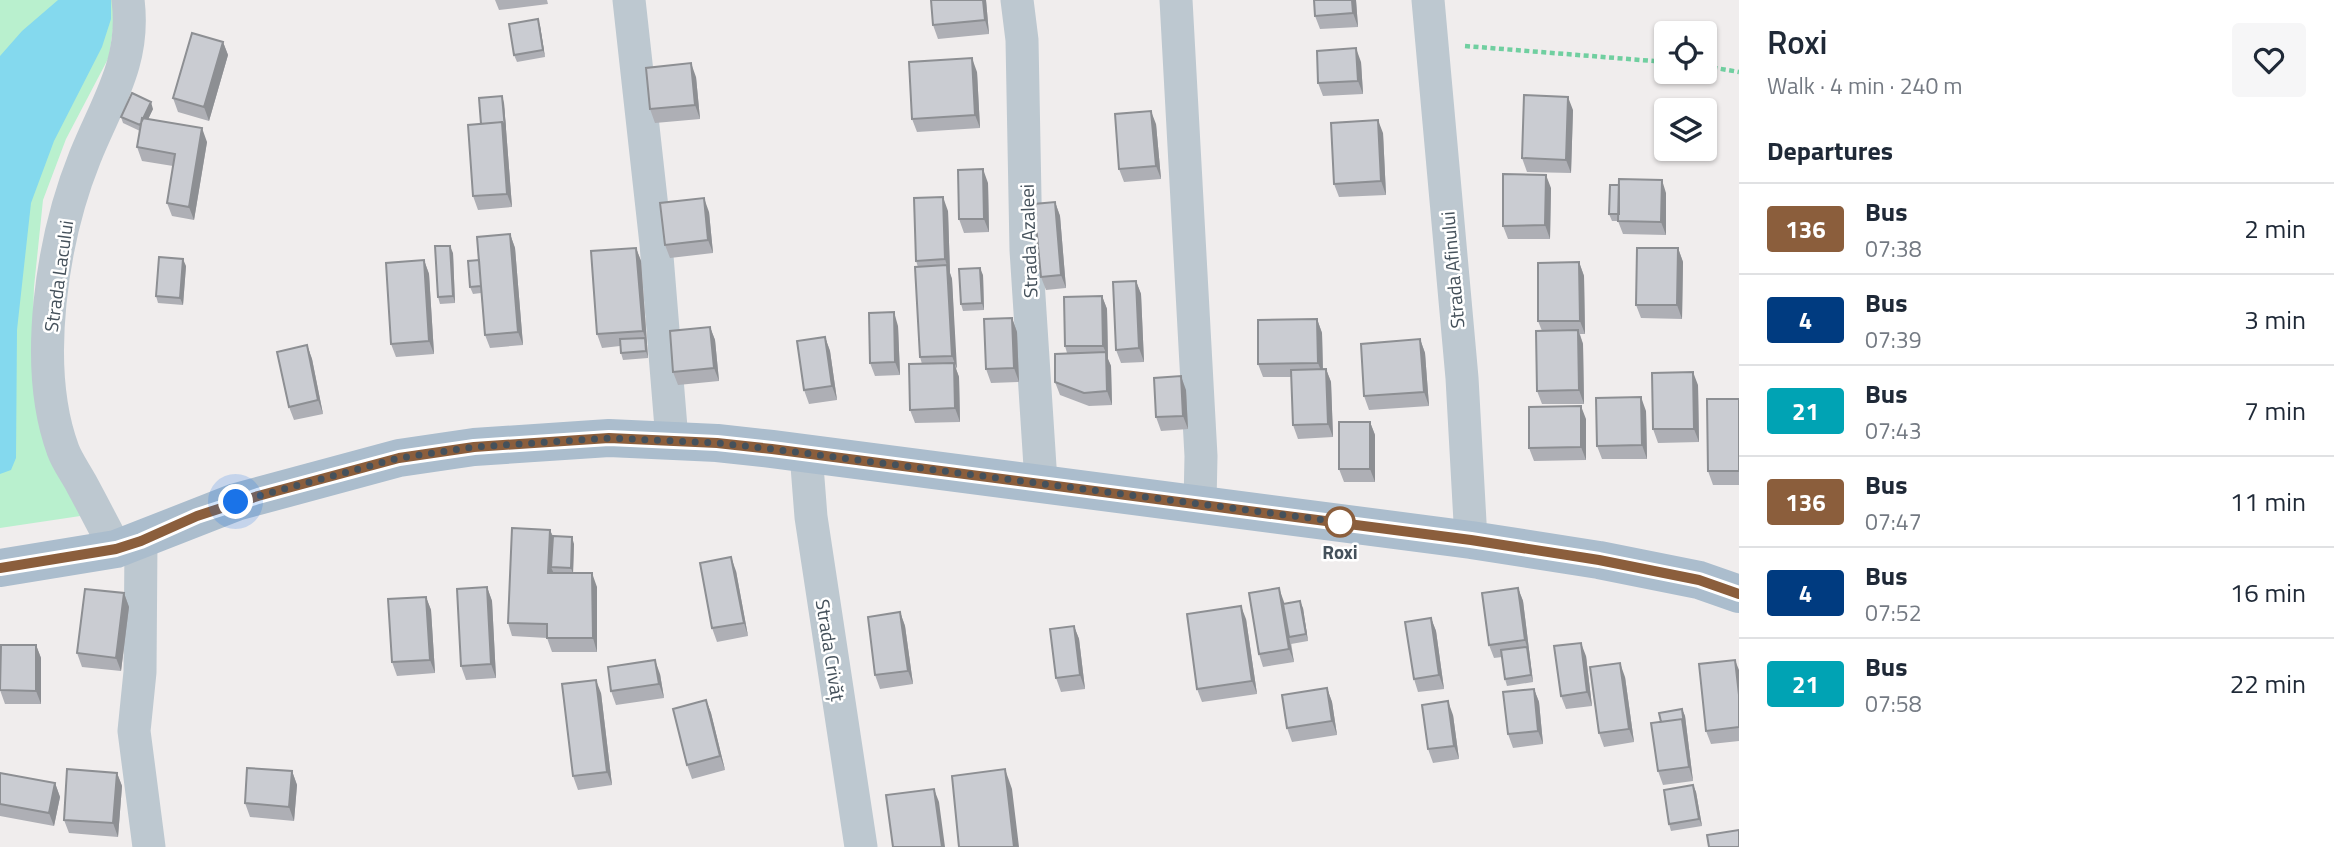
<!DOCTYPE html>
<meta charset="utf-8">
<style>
:root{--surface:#fff;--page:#f6f6f7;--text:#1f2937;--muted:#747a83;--line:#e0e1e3}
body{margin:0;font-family:"Titillium Web",sans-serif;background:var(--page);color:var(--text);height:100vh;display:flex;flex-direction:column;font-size:26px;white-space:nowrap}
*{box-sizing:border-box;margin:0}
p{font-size:23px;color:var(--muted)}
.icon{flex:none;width:38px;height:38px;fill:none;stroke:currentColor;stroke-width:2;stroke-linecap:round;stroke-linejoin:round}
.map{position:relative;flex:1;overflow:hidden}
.panel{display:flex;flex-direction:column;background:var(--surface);width:595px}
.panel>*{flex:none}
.badge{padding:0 14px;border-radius:5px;font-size:24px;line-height:46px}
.buttons{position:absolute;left:1654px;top:21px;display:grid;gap:14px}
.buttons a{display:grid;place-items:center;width:63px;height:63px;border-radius:7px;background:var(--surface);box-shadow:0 2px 5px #0004;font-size:35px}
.you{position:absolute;width:35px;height:35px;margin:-18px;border:5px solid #fff;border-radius:50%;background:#1a73e8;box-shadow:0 0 0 10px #1a73e833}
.map>.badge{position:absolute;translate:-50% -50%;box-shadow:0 0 0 4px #fff}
h2{padding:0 28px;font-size:26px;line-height:63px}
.round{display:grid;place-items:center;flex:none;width:74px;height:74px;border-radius:7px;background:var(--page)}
.head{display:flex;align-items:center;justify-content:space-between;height:119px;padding:0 28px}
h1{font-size:33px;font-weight:600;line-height:52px}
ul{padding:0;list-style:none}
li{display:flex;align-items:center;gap:21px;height:91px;padding:0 28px;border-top:2px solid var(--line)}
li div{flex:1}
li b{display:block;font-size:26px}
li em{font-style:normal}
li .badge{min-width:77px;font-weight:700;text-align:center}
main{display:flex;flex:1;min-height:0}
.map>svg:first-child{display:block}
.green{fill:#b9f0ce}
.water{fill:#84d9ee}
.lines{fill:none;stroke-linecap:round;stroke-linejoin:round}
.path{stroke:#70cfa0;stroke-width:4.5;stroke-dasharray:5 3.5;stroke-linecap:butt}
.minor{stroke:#bdc8d0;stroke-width:33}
.major{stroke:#abbdcd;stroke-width:38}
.wall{fill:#aeafb5}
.shaded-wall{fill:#8d8f93}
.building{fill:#caccd2;stroke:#8d8f93;stroke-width:2}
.line-casing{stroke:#fff;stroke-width:16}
.line{stroke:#8b5e3c;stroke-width:10}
.walk{stroke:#45515b;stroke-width:7;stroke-dasharray:0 12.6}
.stop-dot{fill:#fff;stroke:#8b5e3c;stroke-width:3.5}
.labels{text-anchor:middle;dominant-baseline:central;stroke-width:5;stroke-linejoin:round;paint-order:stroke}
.street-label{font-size:19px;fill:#45515b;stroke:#fff}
.stop-label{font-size:19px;font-weight:bold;fill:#45515b;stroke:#fff}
</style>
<main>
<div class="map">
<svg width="1739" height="847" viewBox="0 0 1739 847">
<rect width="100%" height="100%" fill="#f0eded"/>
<path class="green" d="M 0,0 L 117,0 L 109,57 L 66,139 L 43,200 L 34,287 L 32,346 L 87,515 L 0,528 Z"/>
<path class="water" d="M 58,0 L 111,0 L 111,19 L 102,47 L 54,141 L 31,203 L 17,330 L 16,458 L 11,470 L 0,474 L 0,56 L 22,31 Z"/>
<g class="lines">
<path class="path" d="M 1465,46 L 1666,62
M 1704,66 L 1739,72"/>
<path class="minor" d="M 629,0 L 656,244 L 672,440
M 1017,0 L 1022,40 L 1026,250 L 1041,482
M 1176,0 L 1201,456 L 1200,503
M 1428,0 L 1462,378 L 1471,540
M 806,453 L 811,517 L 861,847
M 141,541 L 140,672 L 134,731 L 149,847
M 116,549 C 104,527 93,505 81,483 C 75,472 67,461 63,450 C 32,366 52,239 85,157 C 107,102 136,62 128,0"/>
<path class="major" d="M 0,568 L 116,549 L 236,502 L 399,458 L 474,447 L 609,438 L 717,443 L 772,449 L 1471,540 L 1599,560 L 1699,580 L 1739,594"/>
</g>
<path class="wall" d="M 495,0 L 547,0 L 548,4 L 499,10 Z
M 986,0 L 989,34 L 938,39 L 933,25 Z
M 1356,0 L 1358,27 L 1320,29 L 1315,16 Z
M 540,26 L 545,57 L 517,62 L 514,55 Z
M 223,42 L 228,55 L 209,121 L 178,112 L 173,98 Z
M 1361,62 L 1363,94 L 1323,96 L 1318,83 Z
M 977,72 L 980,128 L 917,132 L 912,119 Z
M 696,77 L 700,119 L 655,123 L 650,109 Z
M 504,103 L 512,207 L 478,210 L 473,196 L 481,124 Z
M 153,109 L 148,119 L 207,142 L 194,220 L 172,216 L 167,203 L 173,166 L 142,161 L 137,147 L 140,131 L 123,123 L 121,117 Z
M 1573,110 L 1571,173 L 1527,172 L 1522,158 Z
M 1156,124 L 1161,179 L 1124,182 L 1119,169 Z
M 1383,133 L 1386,195 L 1339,197 L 1334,184 Z
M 988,183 L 989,232 L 964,233 L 959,219 Z
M 1619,185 L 1666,193 L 1666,235 L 1623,234 L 1618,221 L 1612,221 L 1609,214 Z
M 1551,188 L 1550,239 L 1508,239 L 1503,226 Z
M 1055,202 L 1060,216 L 1066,288 L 1046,290 L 1041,277 Z
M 948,211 L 950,273 L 952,279 L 956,369 L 959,377 L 960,422 L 915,423 L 910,410 L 922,364 L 920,357 L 918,267 L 916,261 Z
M 709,212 L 713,253 L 670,258 L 665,245 Z
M 510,234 L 515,248 L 523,345 L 490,348 L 485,335 L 481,293 L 473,294 L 470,287 L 479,260 Z
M 636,248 L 641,261 L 648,358 L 623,360 L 621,353 L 620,346 L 602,348 L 597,334 Z
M 1678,248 L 1683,262 L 1682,319 L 1641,318 L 1636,305 Z
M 453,253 L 455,303 L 440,304 L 438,297 Z
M 424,260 L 429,274 L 434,354 L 396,357 L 391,344 Z
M 1579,262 L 1584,276 L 1585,334 L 1580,334 L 1583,344 L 1584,404 L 1542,404 L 1537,391 L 1542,331 L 1538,321 Z
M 186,266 L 183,305 L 158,303 L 156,296 Z
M 983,275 L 984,310 L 963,311 L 961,304 Z
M 1136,281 L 1141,294 L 1144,362 L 1121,363 L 1116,350 Z
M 1102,296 L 1107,309 L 1108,359 L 1111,366 L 1112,405 L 1089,406 L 1060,395 L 1055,382 L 1067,353 L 1065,346 Z
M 1012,318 L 1017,332 L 1019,382 L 991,383 L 986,369 Z
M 1317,319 L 1322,333 L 1323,369 L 1326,369 L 1331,382 L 1333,437 L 1298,439 L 1293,425 L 1291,377 L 1263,377 L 1258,364 Z
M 898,326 L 900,375 L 875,376 L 870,363 Z
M 710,327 L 715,340 L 719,381 L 678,385 L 673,372 Z
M 825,337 L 830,351 L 837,400 L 809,404 L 804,390 Z
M 1420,339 L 1425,353 L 1429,406 L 1369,410 L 1364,396 Z
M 307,345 L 312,359 L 323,414 L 294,420 L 289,407 Z
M 1698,385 L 1699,442 L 1658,443 L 1653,429 Z
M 1186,390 L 1188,429 L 1161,431 L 1156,417 Z
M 1739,399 L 1739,485 L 1713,485 L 1708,471 Z
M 1646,411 L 1647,459 L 1602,459 L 1597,446 Z
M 1586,419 L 1586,460 L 1534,461 L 1529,448 Z
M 1370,422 L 1375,435 L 1375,482 L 1344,482 L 1339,469 Z
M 550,530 L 553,536 L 574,544 L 573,573 L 597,587 L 597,652 L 552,652 L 547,638 L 512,636 L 508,623 Z
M 736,571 L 748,636 L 717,642 L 712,628 Z
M 487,587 L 492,601 L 496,678 L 466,680 L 461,666 Z
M 1518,588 L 1523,601 L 1533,682 L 1507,686 L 1505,679 L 1502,657 L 1494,658 L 1489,645 Z
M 124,593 L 129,607 L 121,671 L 82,667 L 77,653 Z
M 426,597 L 431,610 L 435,673 L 397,676 L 392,662 Z
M 1284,602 L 1284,604 L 1303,608 L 1308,641 L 1291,644 L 1291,642 L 1294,662 L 1263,667 L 1259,654 Z
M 900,612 L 905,626 L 913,684 L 880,689 L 875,675 Z
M 1431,618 L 1436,631 L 1444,689 L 1418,692 L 1414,679 Z
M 1246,619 L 1257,694 L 1202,702 L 1197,689 Z
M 1074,626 L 1079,639 L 1085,689 L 1061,692 L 1056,678 Z
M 36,645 L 41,658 L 41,704 L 5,704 L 0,690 Z
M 1586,656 L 1592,706 L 1566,709 L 1561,696 Z
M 1739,670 L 1739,741 L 1711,744 L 1706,731 Z
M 660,674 L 664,698 L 616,705 L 611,691 Z
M 1625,677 L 1634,742 L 1604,747 L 1599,733 Z
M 1327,688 L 1332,702 L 1337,735 L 1292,742 L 1287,728 Z
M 1534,689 L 1539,702 L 1543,744 L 1513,748 L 1508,734 Z
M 601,693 L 612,785 L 578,790 L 573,776 Z
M 706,700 L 711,713 L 725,770 L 692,779 L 687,765 Z
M 1682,709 L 1685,716 L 1693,781 L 1663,785 L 1658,771 L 1661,722 Z
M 1453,715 L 1459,759 L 1433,763 L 1428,749 Z
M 292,771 L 297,785 L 294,821 L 250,817 L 245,803 Z
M 0,773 L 55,783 L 60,797 L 54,826 L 0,816 Z
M 117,773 L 122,786 L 118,837 L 69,833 L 64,820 Z
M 1693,785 L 1696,792 L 1702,826 L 1671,831 L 1669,824 Z"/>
<path class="shaded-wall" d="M 983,0 L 986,0 L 989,34 L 985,20 Z
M 1352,0 L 1356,0 L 1358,27 L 1353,13 Z
M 538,19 L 540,26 L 545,57 L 543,50 Z
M 223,42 L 228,55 L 209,121 L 204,107 Z
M 1356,48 L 1361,62 L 1363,94 L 1358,81 Z
M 972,58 L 977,72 L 980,128 L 975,115 Z
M 691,63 L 696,77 L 700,119 L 695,105 Z
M 502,96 L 504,103 L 512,207 L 507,194 L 502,122 Z
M 1568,97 L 1573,110 L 1571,173 L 1566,160 Z
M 151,102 L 153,109 L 142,132 L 140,125 Z
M 1151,111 L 1156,124 L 1161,179 L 1156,166 Z
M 1378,120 L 1383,133 L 1386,195 L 1381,181 Z
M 202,128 L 207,142 L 194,220 L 189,207 Z
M 983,169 L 988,183 L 989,232 L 984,219 Z
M 1546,175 L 1551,188 L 1550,239 L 1545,225 Z
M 1662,180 L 1666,193 L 1666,235 L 1661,222 Z
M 943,197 L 948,211 L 950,273 L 952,279 L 957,369 L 952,356 L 947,266 L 945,259 Z
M 704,198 L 709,212 L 713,253 L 708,240 Z
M 1055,202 L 1060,216 L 1066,288 L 1061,275 Z
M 510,234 L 515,248 L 523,345 L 518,332 Z
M 450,246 L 453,253 L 455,303 L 453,296 Z
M 636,248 L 641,261 L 648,358 L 646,351 L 645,338 L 643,331 Z
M 1678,248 L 1683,262 L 1682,319 L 1677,305 Z
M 183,259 L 186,266 L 183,305 L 180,298 Z
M 424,260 L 429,274 L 434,354 L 429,341 Z
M 1579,262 L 1584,276 L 1585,334 L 1580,321 Z
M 980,268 L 983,275 L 984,310 L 982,303 Z
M 1136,281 L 1141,294 L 1144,362 L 1139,348 Z
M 1102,296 L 1107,309 L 1108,359 L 1111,366 L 1112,405 L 1107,391 L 1106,353 L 1103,346 Z
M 894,312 L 898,326 L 900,375 L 895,362 Z
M 1012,318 L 1017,332 L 1019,382 L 1014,368 Z
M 1317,319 L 1322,333 L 1323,376 L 1318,363 Z
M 710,327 L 715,340 L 719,381 L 714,368 Z
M 1578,330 L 1583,344 L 1584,404 L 1579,390 Z
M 825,337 L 830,351 L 837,400 L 832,386 Z
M 1420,339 L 1425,353 L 1429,406 L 1424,392 Z
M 307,345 L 312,359 L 323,414 L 318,400 Z
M 954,363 L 959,377 L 960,422 L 955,408 Z
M 1326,369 L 1331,382 L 1333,437 L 1328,424 Z
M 1693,372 L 1698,385 L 1699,442 L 1694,429 Z
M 1181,376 L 1186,390 L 1188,429 L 1183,416 Z
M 1641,397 L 1646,411 L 1647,459 L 1642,445 Z
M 1581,406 L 1586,419 L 1586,460 L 1581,447 Z
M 1370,422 L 1375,435 L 1375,482 L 1370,469 Z
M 550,530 L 555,543 L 551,567 L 554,574 L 548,573 Z
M 572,537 L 574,544 L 573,574 L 571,568 Z
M 731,557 L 736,571 L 748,636 L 744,623 Z
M 592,573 L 597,587 L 597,652 L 593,638 Z
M 487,587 L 492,601 L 496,678 L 491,664 Z
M 1279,588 L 1284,602 L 1290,636 L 1289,637 L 1294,662 L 1289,649 Z
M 1518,588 L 1523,601 L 1533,682 L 1531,675 L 1527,647 L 1525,640 Z
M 124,593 L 129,607 L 121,671 L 116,658 Z
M 426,597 L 431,610 L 435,673 L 430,660 Z
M 1300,601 L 1303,608 L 1308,641 L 1306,634 Z
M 1241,606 L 1246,619 L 1257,694 L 1252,681 Z
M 900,612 L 905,626 L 913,684 L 908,671 Z
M 1431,618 L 1436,631 L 1444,689 L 1439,675 Z
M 1074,626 L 1079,639 L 1085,689 L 1080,675 Z
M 1581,643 L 1586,656 L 1592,706 L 1587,692 Z
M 36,645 L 41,658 L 41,704 L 36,691 Z
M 655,660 L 660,674 L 664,698 L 659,684 Z
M 1735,660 L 1739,670 L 1739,695 Z
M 1620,663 L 1625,677 L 1634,742 L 1629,729 Z
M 596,680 L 601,693 L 612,785 L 607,772 Z
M 1327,688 L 1332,702 L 1337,735 L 1332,721 Z
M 1534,689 L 1539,702 L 1543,744 L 1538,731 Z
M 706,700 L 711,713 L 725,770 L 720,756 Z
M 1448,701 L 1453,715 L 1459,759 L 1454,746 Z
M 1682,709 L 1685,716 L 1687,732 L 1684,725 Z
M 1682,719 L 1687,732 L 1693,781 L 1689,767 Z
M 1005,769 L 1012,789 L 1019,847 L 1014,847 Z
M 292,771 L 297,785 L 294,821 L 289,807 Z
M 117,773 L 122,786 L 118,837 L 113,823 Z
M 55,783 L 60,797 L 54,826 L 49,813 Z
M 1693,785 L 1696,792 L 1702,826 L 1699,819 Z
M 934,789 L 939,802 L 945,847 L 942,847 Z"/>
<path class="building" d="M 931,0 L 983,0 L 985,20 L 933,25 Z
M 1314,0 L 1352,0 L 1353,13 L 1315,16 Z
M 538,19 L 543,50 L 514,55 L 509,24 Z
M 192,33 L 223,42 L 204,107 L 173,98 Z
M 1356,48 L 1358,81 L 1318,83 L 1317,51 Z
M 972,58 L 975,115 L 912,119 L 909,62 Z
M 691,63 L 695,105 L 650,109 L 646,68 Z
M 132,93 L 151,102 L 140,125 L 121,117 Z
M 1524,95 L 1568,97 L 1566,160 L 1522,158 Z
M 502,96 L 505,129 L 502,122 L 481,124 L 479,98 Z
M 1151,111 L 1156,166 L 1119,169 L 1115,114 Z
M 142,118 L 202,128 L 189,207 L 167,203 L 175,154 L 137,147 Z
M 1378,120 L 1381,181 L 1334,184 L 1331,123 Z
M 502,122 L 507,194 L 473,196 L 468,125 Z
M 983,169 L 984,219 L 959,219 L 958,170 Z
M 1503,174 L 1546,175 L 1545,225 L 1503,226 Z
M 1619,179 L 1662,180 L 1661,222 L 1618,221 Z
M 1610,185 L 1619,185 L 1619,214 L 1609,214 Z
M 943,197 L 945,259 L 916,261 L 914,198 Z
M 704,198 L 708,240 L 665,245 L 660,203 Z
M 1055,202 L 1061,275 L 1041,277 L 1034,204 Z
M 510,234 L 518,332 L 485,335 L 477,237 Z
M 435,246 L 450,246 L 453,296 L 438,297 Z
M 636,248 L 643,331 L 597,334 L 591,251 Z
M 1637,248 L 1678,248 L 1677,305 L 1636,305 Z
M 159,257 L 183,259 L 180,298 L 156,296 Z
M 424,260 L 429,341 L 391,344 L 386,263 Z
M 479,260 L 481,286 L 470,287 L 468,261 Z
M 1579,262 L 1580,321 L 1538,321 L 1538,263 Z
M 947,265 L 952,356 L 920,357 L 915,267 Z
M 980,268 L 982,303 L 961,304 L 959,269 Z
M 1136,281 L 1139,348 L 1116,350 L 1113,282 Z
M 1102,296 L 1103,346 L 1065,346 L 1064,297 Z
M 894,312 L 895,362 L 870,363 L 869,313 Z
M 1012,318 L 1014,368 L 986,369 L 984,319 Z
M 1317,319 L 1318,363 L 1258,364 L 1258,320 Z
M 710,327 L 714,368 L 673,372 L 670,331 Z
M 1578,330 L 1579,390 L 1537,391 L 1536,331 Z
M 825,337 L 832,386 L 804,390 L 797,341 Z
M 645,338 L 646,351 L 621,353 L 620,339 Z
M 1420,339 L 1424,392 L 1364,396 L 1361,344 Z
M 307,345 L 318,400 L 289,407 L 277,352 Z
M 1106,352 L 1107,391 L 1084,393 L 1055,382 L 1055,354 Z
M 954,363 L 955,408 L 910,410 L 909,364 Z
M 1326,369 L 1328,424 L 1293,425 L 1291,370 Z
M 1693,372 L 1694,429 L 1653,429 L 1652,373 Z
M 1181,376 L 1183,416 L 1156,417 L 1154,378 Z
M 1641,397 L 1642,445 L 1597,446 L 1596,398 Z
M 1707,399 L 1739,399 L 1739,471 L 1708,471 Z
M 1581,406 L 1581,447 L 1529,448 L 1529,407 Z
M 1339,422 L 1370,422 L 1370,469 L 1339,469 Z
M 512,528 L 550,530 L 548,573 L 592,573 L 593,638 L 547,638 L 547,624 L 508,623 Z
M 553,536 L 572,537 L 571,568 L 551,567 Z
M 731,557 L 744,623 L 712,628 L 700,563 Z
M 487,587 L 491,664 L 461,666 L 457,589 Z
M 1279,588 L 1289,649 L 1259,654 L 1249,593 Z
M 1518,588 L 1525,640 L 1489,645 L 1482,593 Z
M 85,589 L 124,593 L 116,658 L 77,653 Z
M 426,597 L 430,660 L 392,662 L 388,599 Z
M 1300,601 L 1306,634 L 1289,637 L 1283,604 Z
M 1241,606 L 1252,681 L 1197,689 L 1187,614 Z
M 900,612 L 908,671 L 875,675 L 868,617 Z
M 1431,618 L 1439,675 L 1414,679 L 1405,622 Z
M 1074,626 L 1080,675 L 1056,678 L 1050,629 Z
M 1581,643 L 1587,692 L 1561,696 L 1554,646 Z
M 1,645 L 36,645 L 36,691 L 0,690 Z
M 1527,647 L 1531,675 L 1505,679 L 1501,650 Z
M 655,660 L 659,684 L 611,691 L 608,667 Z
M 1735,660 L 1739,695 L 1739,727 L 1706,731 L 1699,664 Z
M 1620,663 L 1629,729 L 1599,733 L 1590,667 Z
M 596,680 L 607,772 L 573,776 L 562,684 Z
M 1327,688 L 1332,721 L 1287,728 L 1282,695 Z
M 1534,689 L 1538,731 L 1508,734 L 1503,692 Z
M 706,700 L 720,756 L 687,765 L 673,709 Z
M 1448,701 L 1454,746 L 1428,749 L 1422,705 Z
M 1682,709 L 1684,725 L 1682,719 L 1661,722 L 1659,713 Z
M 1682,719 L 1689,767 L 1658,771 L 1651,723 Z
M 247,768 L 292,771 L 289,807 L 245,803 Z
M 67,769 L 117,773 L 113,823 L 64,820 Z
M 1005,769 L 1014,847 L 959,847 L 952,776 Z
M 0,773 L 55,783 L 49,813 L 0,804 Z
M 1693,785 L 1699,819 L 1669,824 L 1664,790 Z
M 934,789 L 942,847 L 893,847 L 886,795 Z
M 1739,830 L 1739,847 L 1709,847 L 1707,835 Z"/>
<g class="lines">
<defs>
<path id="line" d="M 0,568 L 116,549 L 141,541 L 197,516 L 258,496 L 399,458 L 474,447 L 609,438 L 717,443 L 772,449 L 1471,540 L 1599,560 L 1699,580 L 1739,594"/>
</defs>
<use href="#line" class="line-casing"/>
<use href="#line" class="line"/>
<path class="walk" d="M 236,502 L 399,458 L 474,447 L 609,438 L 717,443 L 772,449 L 1340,522"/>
</g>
<circle class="stop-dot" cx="1340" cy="522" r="14"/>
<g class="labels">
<g class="street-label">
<text transform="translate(1028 241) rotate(-92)">Strada Azaleei</text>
<text transform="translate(1452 270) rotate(-95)">Strada Afinului</text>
<text transform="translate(58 276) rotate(-82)">Strada Lacului</text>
<text transform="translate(831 650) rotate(81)">Strada Crivăț</text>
</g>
<g class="stop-label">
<text x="1340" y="551">Roxi</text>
</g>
</g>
</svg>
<div class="buttons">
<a><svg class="icon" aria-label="locate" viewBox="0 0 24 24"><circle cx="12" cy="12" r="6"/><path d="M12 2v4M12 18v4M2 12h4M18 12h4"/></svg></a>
<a><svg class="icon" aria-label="layers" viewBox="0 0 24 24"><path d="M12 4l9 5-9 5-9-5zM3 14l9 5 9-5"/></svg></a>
</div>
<div class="you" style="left:236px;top:502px"></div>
</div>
<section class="panel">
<div class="head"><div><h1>Roxi</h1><p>Walk · 4 min · 240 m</p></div><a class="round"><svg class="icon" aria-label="heart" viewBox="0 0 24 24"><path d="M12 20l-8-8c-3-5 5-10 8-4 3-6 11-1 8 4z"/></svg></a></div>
<h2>Departures</h2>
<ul>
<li><span class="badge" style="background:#8b5e3c;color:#fff">136</span><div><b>Bus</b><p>07:38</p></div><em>2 min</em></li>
<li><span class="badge" style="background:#003b80;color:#fff">4</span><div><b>Bus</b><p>07:39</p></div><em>3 min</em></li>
<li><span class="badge" style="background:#00a3b4;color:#fff">21</span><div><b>Bus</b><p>07:43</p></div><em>7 min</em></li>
<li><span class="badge" style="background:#8b5e3c;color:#fff">136</span><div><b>Bus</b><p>07:47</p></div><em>11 min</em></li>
<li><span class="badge" style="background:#003b80;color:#fff">4</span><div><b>Bus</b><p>07:52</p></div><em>16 min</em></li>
<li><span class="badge" style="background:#00a3b4;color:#fff">21</span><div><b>Bus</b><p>07:58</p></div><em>22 min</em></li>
</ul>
</section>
</main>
